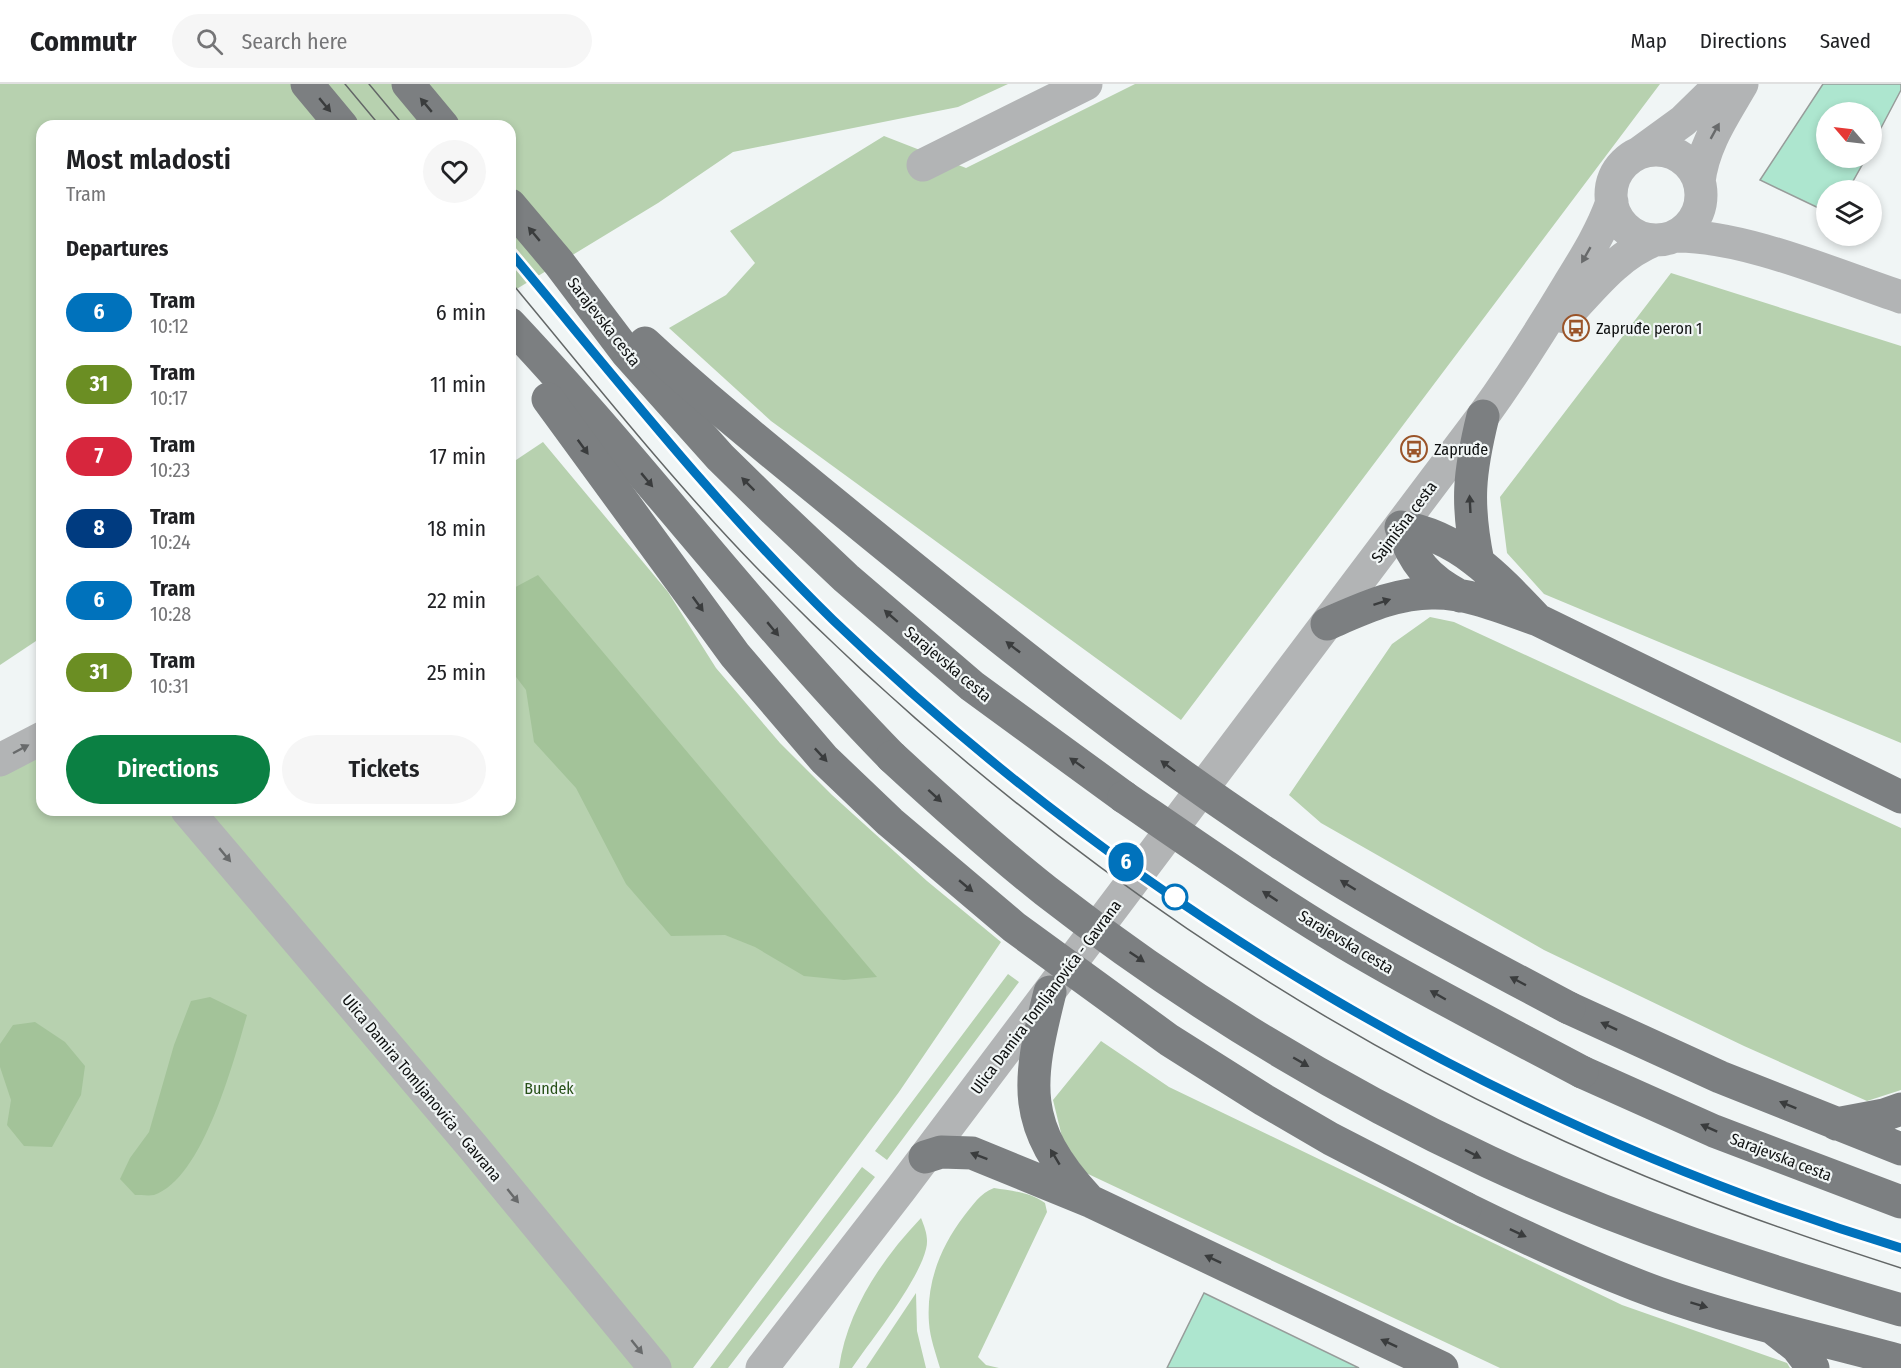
<!DOCTYPE html>
<meta charset="utf-8">
<style>
:root{--surface:#fff;--page:#f6f6f6;--text:#202124;--muted:#757577;--line:#e0e0e0;--accent:#0b8043}
body{margin:0;font-family:"Fira Sans Condensed",sans-serif;background:var(--page);color:var(--text);height:100vh;display:flex;flex-direction:column;font-size:22px;white-space:nowrap}
*{box-sizing:border-box;margin:0}
p{font-size:20px;color:var(--muted)}
.icon{flex:none;width:33px;height:33px;fill:none;stroke:currentColor;stroke-width:2;stroke-linecap:round;stroke-linejoin:round}
.map{position:relative;flex:1;overflow:hidden}
.panel{position:absolute;left:36px;top:36px;width:480px;height:696px;display:flex;flex-direction:column;background:var(--surface);border-radius:18px;box-shadow:0 3px 9px #0003}
.panel>*{flex:none}
.badge{padding:0 12px;border-radius:20px;font-size:21px;line-height:39px}
.needle{width:39px;rotate:298deg}
.tools{position:absolute;left:1816px;top:18px;display:grid;gap:12px}
.tools a{display:grid;place-items:center;width:66px;height:66px;border-radius:50%;background:var(--surface);box-shadow:0 3px 9px #0003;font-size:30px}
.map>.badge{position:absolute;translate:-50% -50%;box-shadow:0 0 0 3px #fff}
h2{padding:0 30px;font-size:22px;line-height:54px}
.round{display:grid;place-items:center;flex:none;width:63px;height:63px;border-radius:32px;background:var(--page)}
.head{display:flex;align-items:center;justify-content:space-between;height:102px;padding:0 30px}
h1{font-size:28px;font-weight:600;line-height:45px}
.button{display:flex;gap:12px;margin-top:auto;padding:12px 30px}
.button a{flex:1;height:69px;border-radius:36px;background:var(--accent);color:#fff;font-size:24px;font-weight:600;line-height:69px;text-align:center}
.button a+a{background:var(--page);color:var(--text)}
ul{padding:0;list-style:none}
li{display:flex;align-items:center;gap:18px;height:72px;padding:0 30px}
li div{flex:1}
li b{display:block;font-size:22px}
li em{font-style:normal}
li .badge{min-width:66px;font-weight:700;text-align:center}
header{display:flex;align-items:center;gap:36px;box-sizing:border-box;height:84px;padding:0 30px;background:var(--surface);border-bottom:2px solid var(--line)}
header strong{font-size:28px}
nav{display:flex;gap:33px;margin-inline-start:auto;font-size:21px}
.search{width:420px;height:54px;background:var(--page);display:flex;align-items:center;gap:15px;box-sizing:border-box;padding:0 21px;border-radius:33px;color:var(--muted);font-size:22px}
.map>svg:first-child{display:block}
.green{fill:#b7d1af}
.forest{fill:#a3c399}
.building{fill:#ade6cf;stroke:#979c9a;stroke-width:1.5}
.lines{fill:none;stroke-linecap:round;stroke-linejoin:round}
.minor{stroke:#b2b4b5;stroke-width:33}
.major{stroke:#7c7f81;stroke-width:33}
.tram{stroke:#636767;stroke-width:1.5}
.major-bridge{stroke:#7c7f81;stroke-width:33}
.oneway{fill:#3a3c3d}
.oneway2{fill:#686a6b}
.line-casing{stroke:#fff;stroke-width:14}
.line{stroke:#0072bc;stroke-width:9}
.stop-dot{fill:#fff;stroke:#0072bc;stroke-width:3}
.labels{text-anchor:middle;dominant-baseline:central;stroke-width:4.5;stroke-linejoin:round;paint-order:stroke}
.street-label{font-size:16px;fill:#0e1010;stroke:#f0f5f5}
.poi-label{font-size:16px;fill:#0e1010;stroke:#f0f5f5;text-anchor:start}
.park-label{font-size:16px;fill:#285119;stroke:#f0f5f5}
</style>
<header>
<strong>Commutr</strong>
<div class="search"><svg class="icon" aria-label="search" viewBox="0 0 24 24"><circle cx="10" cy="10" r="6"/><path d="M15 15l6 6"/></svg>Search here</div>
<nav><a>Map</a><a>Directions</a><a>Saved</a></nav>
</header>
<div class="map">
<svg width="1901" height="1284" viewBox="0 0 1901 1284">
<rect width="100%" height="100%" fill="#f0f5f5"/>
<path class="green" d="M 0,0 L 1008,0 L 958,23 L 733,68 L 658,119 L 510,209 L 510,42 L 42,42 L 42,553 L 0,581 Z
M 1135,0 L 1660,0 L 1181,636 L 771,337 L 669,244 L 726,211 L 755,179 L 730,147 L 884,52 L 966,84 Z
M 1671,189 L 1901,262 L 1901,659 L 1544,510 L 1507,469 L 1500,413 Z
M 543,358 L 668,508 L 716,584 L 780,659 L 832,711 L 927,797 L 1001,858 L 899,1008 L 693,1284 L 0,1284 L 0,689 L 42,669 L 42,726 L 510,726 L 510,380 Z
M 1430,533 L 1454,538 L 1901,744 L 1901,1006 L 1867,1017 L 1744,962 L 1544,866 L 1321,739 L 1289,711 L 1392,560 Z
M 1008,890 L 1019,898 L 887,1076 L 875,1067 Z
M 1101,957 L 1169,1003 L 1622,1221 L 1787,1279 L 1790,1284 L 1500,1284 L 1086,1089 L 1063,1057 L 1053,1016 Z
M 862,1083 L 875,1093 L 728,1284 L 710,1284 Z
M 994,1104 C 1012,1107 1030,1108 1045,1119 L 1047,1128 L 978,1273 L 986,1281 L 999,1284 L 940,1284 C 936,1270 930,1254 929,1239 C 926,1200 940,1163 964,1132 C 973,1121 980,1109 994,1104 Z
M 921,1134 C 925,1144 929,1154 926,1165 C 918,1198 872,1255 852,1284 L 839,1284 C 847,1226 882,1175 921,1134 Z
M 916,1209 L 917,1247 L 926,1284 L 866,1284 Z"/>
<path class="forest" d="M 538,491 L 877,893 L 844,896 L 804,892 L 755,863 L 725,851 L 671,852 L 626,800 L 576,704 L 534,658 L 526,606 L 510,585 L 510,506 Z
M 210,913 L 247,931 C 234,976 203,1095 154,1111 C 149,1112 141,1111 135,1111 L 120,1095 L 130,1074 L 149,1048 L 174,961 L 191,917 Z
M 35,938 L 65,958 L 85,982 L 81,1011 L 52,1063 L 24,1062 L 7,1041 L 11,1016 L 0,983 L 0,960 L 13,941 Z"/>
<path class="building" d="M 1823,0 L 1901,0 L 1901,6 L 1872,61 L 1872,28 L 1827,28 L 1827,74 L 1866,74 L 1848,106 L 1827,106 L 1827,128 L 1760,96 Z
M 1204,1209 L 1359,1284 L 1167,1284 Z"/>
<g class="lines">
<path class="minor" d="M1611 111a45 45 0 1 1 90 0a45 45 0 1 1-90 0Z
M 1639,69 L 1683,37 L 1721,0
M 923,81 L 1086,0
M 1699,98 C 1703,61 1724,31 1742,0
M 1675,152 C 1743,151 1835,191 1901,213
M 1565,233 C 1593,203 1617,171 1655,156
M 0,676 L 42,654
M 187,726 L 473,1063 L 655,1284
M 762,1284 L 900,1106 L 1483,332 C 1514,289 1542,245 1569,200 C 1585,174 1602,147 1612,118"/>
<path class="major" d="M 307,0 L 342,42
M 408,0 L 443,42
M 510,121 L 559,179 L 627,269 L 720,373 L 773,425 L 846,494 L 972,602 L 1124,713
M 510,240 C 642,380 757,535 892,673
M 1478,478 C 1466,419 1469,389 1483,332
M 1460,512 C 1426,494 1414,478 1401,443 C 1457,451 1497,493 1535,533
M 1327,540 C 1362,525 1397,508 1435,509 C 1470,509 1506,525 1538,536 L 1901,713
M 1050,908 C 1027,1000 1020,1041 1088,1115
M 1569,924 L 1720,993 L 1901,1065
M 1582,988 L 1714,1047 L 1901,1118
M 1836,1040 L 1884,1031 L 1901,1025
M 925,1073 L 941,1068 L 972,1069 L 1092,1118 L 1442,1284
M 1465,1124 C 1528,1155 1592,1185 1658,1209 C 1737,1237 1820,1255 1901,1277
M 1774,1245 L 1797,1263 L 1813,1284"/>
<path class="tram" d="M 345,0 L 380,42
M 369,0 L 404,42
M 510,168 C 615,294 716,422 834,536 C 1133,826 1503,1041 1901,1164
M 510,197 C 590,293 667,391 754,481 C 1017,751 1336,972 1687,1109 C 1758,1137 1829,1161 1901,1184"/>
<path class="major-bridge" d="M 645,259 C 715,324 790,383 864,444 C 1000,555 1138,666 1285,762 C 1376,822 1473,873 1569,924
M 548,315 L 735,571 L 824,675 L 890,738 L 1014,843 L 1169,956 L 1264,1016 L 1331,1055 L 1465,1124
M 892,673 C 942,719 993,765 1046,807 C 1182,913 1333,1005 1489,1078 C 1622,1140 1761,1185 1901,1226
M 1124,713 C 1197,763 1270,814 1345,859 C 1422,905 1503,946 1582,988"/>
</g>
<defs><path id="oneway-solid" d="M-6-.8H1V-3.2L6.5 0L1 3.2V.8H-6Z" transform="scale(1.5)"/></defs>
<g class="oneway">
<use href="#oneway-solid" transform="translate(325 21) rotate(50)"/>
<use href="#oneway-solid" transform="translate(426 21) rotate(-130)"/>
<use href="#oneway-solid" transform="translate(534 150) rotate(-130)"/>
<use href="#oneway-solid" transform="translate(583 363) rotate(54)"/>
<use href="#oneway-solid" transform="translate(647 396) rotate(50)"/>
<use href="#oneway-solid" transform="translate(748 400) rotate(-135)"/>
<use href="#oneway-solid" transform="translate(1470 420) rotate(-93)"/>
<use href="#oneway-solid" transform="translate(1382 518) rotate(-18)"/>
<use href="#oneway-solid" transform="translate(698 520) rotate(54)"/>
<use href="#oneway-solid" transform="translate(891 532) rotate(-139)"/>
<use href="#oneway-solid" transform="translate(773 545) rotate(50)"/>
<use href="#oneway-solid" transform="translate(1013 563) rotate(-142)"/>
<use href="#oneway-solid" transform="translate(821 671) rotate(47)"/>
<use href="#oneway-solid" transform="translate(1077 679) rotate(-145)"/>
<use href="#oneway-solid" transform="translate(1168 682) rotate(-143)"/>
<use href="#oneway-solid" transform="translate(935 712) rotate(42)"/>
<use href="#oneway-solid" transform="translate(1348 801) rotate(-148)"/>
<use href="#oneway-solid" transform="translate(966 802) rotate(40)"/>
<use href="#oneway-solid" transform="translate(1270 812) rotate(-147)"/>
<use href="#oneway-solid" transform="translate(1137 873) rotate(34)"/>
<use href="#oneway-solid" transform="translate(1518 897) rotate(-152)"/>
<use href="#oneway-solid" transform="translate(1438 911) rotate(-150)"/>
<use href="#oneway-solid" transform="translate(1609 942) rotate(-155)"/>
<use href="#oneway-solid" transform="translate(1301 978) rotate(30)"/>
<use href="#oneway-solid" transform="translate(1788 1021) rotate(-158)"/>
<use href="#oneway-solid" transform="translate(1709 1044) rotate(-156)"/>
<use href="#oneway-solid" transform="translate(1473 1070) rotate(27)"/>
<use href="#oneway-solid" transform="translate(979 1072) rotate(-159)"/>
<use href="#oneway-solid" transform="translate(1055 1073) rotate(-121)"/>
<use href="#oneway-solid" transform="translate(1518 1149) rotate(25)"/>
<use href="#oneway-solid" transform="translate(1213 1175) rotate(-155)"/>
<use href="#oneway-solid" transform="translate(1699 1221) rotate(17)"/>
<use href="#oneway-solid" transform="translate(1389 1259) rotate(-155)"/>
</g>
<g class="oneway2">
<use href="#oneway-solid" transform="translate(1715 47) rotate(-61)"/>
<use href="#oneway-solid" transform="translate(1586 171) rotate(120)"/>
<use href="#oneway-solid" transform="translate(21 665) rotate(-28)"/>
<use href="#oneway-solid" transform="translate(225 771) rotate(50)"/>
<use href="#oneway-solid" transform="translate(513 1112) rotate(51)"/>
<use href="#oneway-solid" transform="translate(637 1263) rotate(51)"/>
</g>
<g class="lines">
<defs>
<path id="line" d="M 510,168 C 615,293 716,422 833,536 C 1133,825 1502,1043 1901,1164"/>
</defs>
<use href="#line" class="line-casing"/>
<use href="#line" class="line"/>
</g>
<defs>
<symbol id="bus-ring" viewBox="-11 -11 22 22"><circle r="9.5" fill="#f0f5f5" stroke="#9a5429" stroke-width="1.5"/><path d="M-5-6H5V4H4V6H2V4H-2V6H-4V4H-5ZM-3.5-4V0h7V-4ZM-3.5 1.2v1.5H-2V1.2ZM2 1.2v1.5H3.5V1.2Z" fill="#9a5429"/></symbol>
</defs>
<g fill-rule="evenodd">
<use href="#bus-ring" x="1561" y="229" width="30" height="30"/>
<use href="#bus-ring" x="1399" y="350" width="30" height="30"/>
</g>
<circle class="stop-dot" cx="1175" cy="813" r="12"/>
<g class="labels">
<g class="street-label">
<text transform="translate(604 238) rotate(52)">Sarajevska cesta</text>
<text transform="translate(1404 438) rotate(-53)">Sajmišna cesta</text>
<text transform="translate(948 580) rotate(40)">Sarajevska cesta</text>
<text transform="translate(1346 858) rotate(31)">Sarajevska cesta</text>
<text transform="translate(1046 913) rotate(-53)">Ulica Damira Tomljanovića - Gavrana</text>
<text transform="translate(422 1004) rotate(50)">Ulica Damira Tomljanovića - Gavrana</text>
<text transform="translate(1781 1073) rotate(21)">Sarajevska cesta</text>
</g>
<g class="poi-label">
<text x="1596" y="244">Zapruđe peron 1</text>
<text x="1434" y="365">Zapruđe</text>
</g>
<g class="park-label">
<text x="549" y="1004">Bundek</text>
</g>
</g>
</svg>
<div class="tools">
<a><svg class="needle" viewBox="-14 -14 28 28"><path d="M0-13l5 13h-10z" fill="#e53935"/><path d="M0 13l5-13h-10z" fill="#757577"/></svg></a>
<a><svg class="icon" aria-label="layers" viewBox="0 0 24 24"><path d="M12 4l9 5-9 5-9-5zM3 14l9 5 9-5"/></svg></a>
</div>
<b class="badge" style="left:1126px;top:778px;background:#0072bc;color:#fff">6</b>
<section class="panel">
<div class="head"><div><h1>Most mladosti</h1><p>Tram</p></div><a class="round"><svg class="icon" aria-label="heart" viewBox="0 0 24 24"><path d="M12 20l-8-8c-3-5 5-10 8-4 3-6 11-1 8 4z"/></svg></a></div>
<h2>Departures</h2>
<ul>
<li><span class="badge" style="background:#0072bc;color:#fff">6</span><div><b>Tram</b><p>10:12</p></div><em>6 min</em></li>
<li><span class="badge" style="background:#6b8e23;color:#fff">31</span><div><b>Tram</b><p>10:17</p></div><em>11 min</em></li>
<li><span class="badge" style="background:#d7263d;color:#fff">7</span><div><b>Tram</b><p>10:23</p></div><em>17 min</em></li>
<li><span class="badge" style="background:#003b80;color:#fff">8</span><div><b>Tram</b><p>10:24</p></div><em>18 min</em></li>
<li><span class="badge" style="background:#0072bc;color:#fff">6</span><div><b>Tram</b><p>10:28</p></div><em>22 min</em></li>
<li><span class="badge" style="background:#6b8e23;color:#fff">31</span><div><b>Tram</b><p>10:31</p></div><em>25 min</em></li>
</ul>
<div class="button"><a>Directions</a><a>Tickets</a></div>
</section>
</div>
